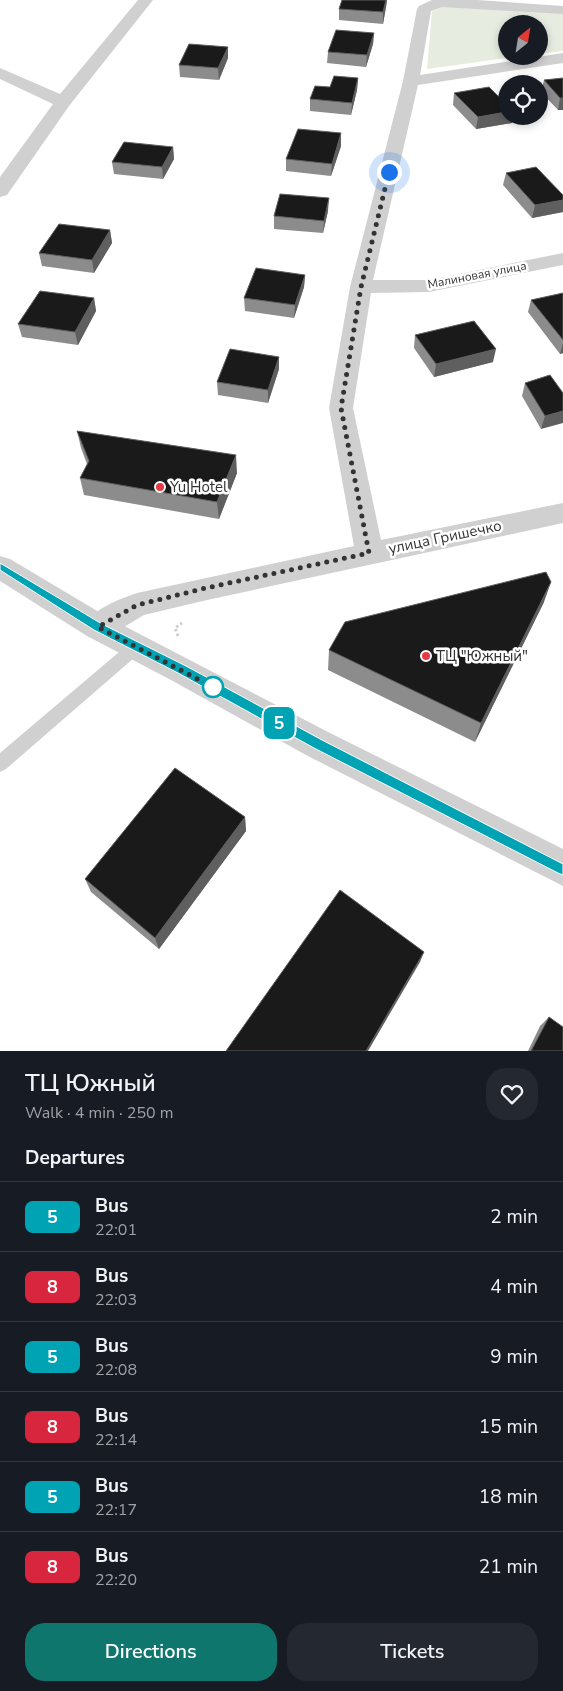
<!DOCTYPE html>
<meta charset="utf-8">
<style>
:root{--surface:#171b24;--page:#242831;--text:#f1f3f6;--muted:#9ea1a6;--line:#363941;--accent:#0f766e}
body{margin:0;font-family:"Nunito Sans",sans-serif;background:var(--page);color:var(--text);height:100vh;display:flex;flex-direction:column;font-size:19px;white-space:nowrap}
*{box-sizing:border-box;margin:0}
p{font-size:16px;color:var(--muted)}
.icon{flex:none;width:28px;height:28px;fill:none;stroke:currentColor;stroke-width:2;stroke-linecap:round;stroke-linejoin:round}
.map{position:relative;height:1051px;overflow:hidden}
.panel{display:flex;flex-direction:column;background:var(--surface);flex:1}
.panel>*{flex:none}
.badge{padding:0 10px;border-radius:8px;font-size:18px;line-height:32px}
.needle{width:32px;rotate:30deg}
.controls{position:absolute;left:498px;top:15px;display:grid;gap:10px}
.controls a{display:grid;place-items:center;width:50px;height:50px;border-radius:50%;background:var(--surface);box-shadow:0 2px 8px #0003;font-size:25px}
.you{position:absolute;width:25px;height:25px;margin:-12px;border:4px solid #fff;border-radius:50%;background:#1a73e8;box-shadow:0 0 0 8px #1a73e833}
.map>.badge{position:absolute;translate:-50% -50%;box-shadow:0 0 0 2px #fff}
h2{padding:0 25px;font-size:19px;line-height:45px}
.round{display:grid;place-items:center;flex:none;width:52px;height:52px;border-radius:20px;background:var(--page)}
.summary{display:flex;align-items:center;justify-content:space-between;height:85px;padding:0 25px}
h1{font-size:24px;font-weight:600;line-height:38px}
.cta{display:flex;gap:10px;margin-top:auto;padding:10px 25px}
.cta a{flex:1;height:58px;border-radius:20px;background:var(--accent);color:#fff;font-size:20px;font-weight:600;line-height:58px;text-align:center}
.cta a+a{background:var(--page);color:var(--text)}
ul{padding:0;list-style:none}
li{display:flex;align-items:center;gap:15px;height:70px;padding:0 25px;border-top:1px solid var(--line)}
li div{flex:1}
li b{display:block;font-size:19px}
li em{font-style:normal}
li .badge{min-width:55px;font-weight:700;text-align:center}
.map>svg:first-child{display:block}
.green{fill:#e6ecdf}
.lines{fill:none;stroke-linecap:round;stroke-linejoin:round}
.path{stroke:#cdcdcd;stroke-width:3;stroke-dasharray:2.5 2.5;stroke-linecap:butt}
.service{fill:#d0d0d0;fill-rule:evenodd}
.minor{fill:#d0d0d0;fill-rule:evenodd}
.tertiary{fill:#d0d0d0;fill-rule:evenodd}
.wall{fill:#8c8c8c}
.shaded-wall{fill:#5f5f5f}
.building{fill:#1a1a1a;stroke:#5f5f5f}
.line{fill:#00a3b4;stroke:#fff}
.walk{stroke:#333;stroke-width:5;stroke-dasharray:0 9}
.poi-dot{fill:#e63946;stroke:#fff;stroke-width:2}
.stop-dot{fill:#fff;stroke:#00a3b4;stroke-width:2.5}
.labels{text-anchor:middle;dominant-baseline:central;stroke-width:5;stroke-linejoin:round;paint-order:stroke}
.far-street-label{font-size:12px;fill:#333;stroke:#fff}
.poi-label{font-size:15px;fill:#333;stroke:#fff;text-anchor:start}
.street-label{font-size:15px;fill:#333;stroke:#fff}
</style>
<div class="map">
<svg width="563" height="1051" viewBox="0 0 563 1051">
<rect width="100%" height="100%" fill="#fff"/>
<path class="green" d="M 444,6 L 563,13 L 563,51 L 539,54 L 539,24 L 506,24 L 506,56 L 521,56 L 427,69 L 432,11 Z"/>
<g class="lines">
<path class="path" d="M 178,636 L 175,628 L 182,623"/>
<path class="service" d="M 137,640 L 142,641 L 145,646 L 142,651 L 6,769 L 0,772 L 0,753 L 132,641 Z"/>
<path class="minor" d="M 138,0 L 153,0 L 69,106 L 7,195 L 0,197 L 0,177 L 53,104 L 0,79 L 0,68 L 60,94 Z
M 432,0 L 477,0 L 563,6 L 563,14 L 442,7 L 431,11 L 420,75 L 563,53 L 563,63 L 418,85 L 373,280 L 429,280 L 563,253 L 563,265 L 429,292 L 371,293 L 353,408 L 381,540 L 563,503 L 563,523 L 207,600 L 144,615 L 109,636 L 98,640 L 87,636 L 83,627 C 91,610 119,599 137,593 L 354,546 L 329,408 L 350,287 L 403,81 L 417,9 L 419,6 Z"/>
<path class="tertiary" d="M 0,556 L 10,559 L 109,618 L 330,733 L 563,849 L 563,886 L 306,755 L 171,680 L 87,636 L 0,581 Z"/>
</g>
<path class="wall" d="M 342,0 L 387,0 L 386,7 L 383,24 L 339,20 L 339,9 Z
M 374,33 L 373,44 L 366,67 L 327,63 L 328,52 Z
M 228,47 L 228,58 L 219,80 L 180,77 L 179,65 Z
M 358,78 L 357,90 L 351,115 L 310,111 L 310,99 L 330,87 Z
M 563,78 L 563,110 L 558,110 L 541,92 L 544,80 Z
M 454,93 L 506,116 L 513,116 L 512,123 L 476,129 L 453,105 Z
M 341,133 L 341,146 L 331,176 L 286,171 L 286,159 Z
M 173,147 L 174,159 L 163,179 L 114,174 L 112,162 Z
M 506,173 L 563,195 L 563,212 L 532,218 L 503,185 Z
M 328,211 L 323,233 L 274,229 L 274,216 Z
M 110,230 L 112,243 L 94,273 L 42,266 L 39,253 Z
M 305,275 L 304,287 L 294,318 L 245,311 L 244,298 Z
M 563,293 L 563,353 L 560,354 L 528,312 L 531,300 Z
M 94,298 L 96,311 L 78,345 L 22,337 L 18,324 Z
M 415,335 L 493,362 L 434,377 L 414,348 Z
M 279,357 L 279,369 L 268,403 L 218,395 L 217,382 Z
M 525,383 L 563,393 L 541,429 L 522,396 Z
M 77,431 L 237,473 L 219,519 L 84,495 L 80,478 L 87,464 L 81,448 Z
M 544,602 L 475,742 L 328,670 L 329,650 Z
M 245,817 L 246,831 L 159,949 L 91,892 L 85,879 Z
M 549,1017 L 563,1051 L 528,1051 L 540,1026 Z"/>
<path class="shaded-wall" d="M 386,0 L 387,0 L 386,7 L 383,24 L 383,12 Z
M 374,33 L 373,44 L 366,67 L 367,55 Z
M 228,47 L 228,58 L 219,80 L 218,68 Z
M 358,78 L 357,90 L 351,115 L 352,103 Z
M 560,98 L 563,98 L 563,110 L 558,110 Z
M 506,112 L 506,116 L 513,116 L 512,123 L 476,129 L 478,117 Z
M 341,133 L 341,146 L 331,176 L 332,164 Z
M 173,147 L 174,159 L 163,179 L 162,167 Z
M 329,198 L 328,211 L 323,233 L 324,221 Z
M 563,200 L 563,212 L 532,218 L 535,205 Z
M 110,230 L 112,243 L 94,273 L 92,260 Z
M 305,275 L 304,287 L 294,318 L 295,305 Z
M 94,298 L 96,311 L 78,345 L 75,332 Z
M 563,343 L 563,353 L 560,354 Z
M 496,349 L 493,362 L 434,377 L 436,364 Z
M 279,357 L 279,369 L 268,403 L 268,390 Z
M 563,411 L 563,423 L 541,429 L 545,416 Z
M 236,455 L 237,473 L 219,519 L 217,502 Z
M 551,582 L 544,602 L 475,742 L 481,723 Z
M 245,817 L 246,831 L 159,949 L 155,938 Z
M 424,952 L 420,962 L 368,1051 L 366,1051 Z"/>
<path class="building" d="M 342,0 L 386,0 L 383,12 L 339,9 Z
M 336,30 L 374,33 L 367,55 L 328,52 Z
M 189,44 L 228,47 L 218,68 L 179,65 Z
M 334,76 L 358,78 L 352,103 L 310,99 L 315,86 L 330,87 Z
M 563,78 L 563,98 L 560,98 L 544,80 Z
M 489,87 L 506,104 L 506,112 L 478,117 L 454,93 Z
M 298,129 L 341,133 L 332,164 L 286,159 Z
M 124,142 L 173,147 L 162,167 L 112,162 Z
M 536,167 L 563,195 L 563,200 L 535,205 L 506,173 Z
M 280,194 L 329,198 L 324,221 L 274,216 Z
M 59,224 L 110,230 L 92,260 L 39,253 Z
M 256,268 L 305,275 L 295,305 L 244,298 Z
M 40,291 L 94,298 L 75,332 L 18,324 Z
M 563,293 L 563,340 L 531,300 Z
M 474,321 L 496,349 L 436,364 L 415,335 Z
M 230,349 L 279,357 L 268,390 L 217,382 Z
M 550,375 L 563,393 L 563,411 L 545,416 L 525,383 Z
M 77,431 L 236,455 L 217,502 L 80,478 L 89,461 Z
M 546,572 L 551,582 L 481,723 L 329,650 L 345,622 Z
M 175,768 L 245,817 L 155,938 L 85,879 Z
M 340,890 L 424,952 L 366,1051 L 226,1051 Z
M 549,1017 L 563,1027 L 563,1051 L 531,1051 Z"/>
<path class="line" d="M 0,563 L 102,624 L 186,666 L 322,740 L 563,864 L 563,875 L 558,873 L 314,748 L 178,673 L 94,630 L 0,570 Z"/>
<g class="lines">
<path class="walk" d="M 213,687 L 98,627 L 137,605 L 206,588 L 369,553 L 341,408 L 361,287 L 389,172"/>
</g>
<g class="poi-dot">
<circle cx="160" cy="487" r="5"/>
<circle cx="426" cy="656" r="5"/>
</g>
<circle class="stop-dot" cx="213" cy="687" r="10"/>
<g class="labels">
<g class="far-street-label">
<text transform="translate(477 275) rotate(-11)">Малиновая улица</text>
</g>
<g class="poi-label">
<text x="170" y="487">Yu Hotel</text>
<text x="436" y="656">ТЦ "Южный"</text>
</g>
<g class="street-label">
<text transform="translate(445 537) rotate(-12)">улица Гришечко</text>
</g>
</g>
</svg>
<div class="controls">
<a><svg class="needle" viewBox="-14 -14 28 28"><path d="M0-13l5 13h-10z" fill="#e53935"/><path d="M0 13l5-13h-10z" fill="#9ea1a6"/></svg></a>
<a><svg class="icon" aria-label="locate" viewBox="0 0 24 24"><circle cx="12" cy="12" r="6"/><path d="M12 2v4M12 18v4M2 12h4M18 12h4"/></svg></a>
</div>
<div class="you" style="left:389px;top:172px"></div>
<b class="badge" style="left:279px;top:723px;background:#00a3b4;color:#fff">5</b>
</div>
<section class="panel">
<div class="summary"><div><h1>ТЦ Южный</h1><p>Walk · 4 min · 250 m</p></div><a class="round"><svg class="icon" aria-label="heart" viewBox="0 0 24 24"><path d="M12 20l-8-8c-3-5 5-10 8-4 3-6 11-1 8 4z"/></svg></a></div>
<h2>Departures</h2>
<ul>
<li><span class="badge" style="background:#00a3b4;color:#fff">5</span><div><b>Bus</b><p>22:01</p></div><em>2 min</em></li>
<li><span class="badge" style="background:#d7263d;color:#fff">8</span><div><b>Bus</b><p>22:03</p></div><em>4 min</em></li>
<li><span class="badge" style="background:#00a3b4;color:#fff">5</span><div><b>Bus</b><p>22:08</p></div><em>9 min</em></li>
<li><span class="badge" style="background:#d7263d;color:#fff">8</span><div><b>Bus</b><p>22:14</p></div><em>15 min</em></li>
<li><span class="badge" style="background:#00a3b4;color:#fff">5</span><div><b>Bus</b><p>22:17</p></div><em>18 min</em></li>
<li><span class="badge" style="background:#d7263d;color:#fff">8</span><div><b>Bus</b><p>22:20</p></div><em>21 min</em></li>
</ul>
<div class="cta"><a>Directions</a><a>Tickets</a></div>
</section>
